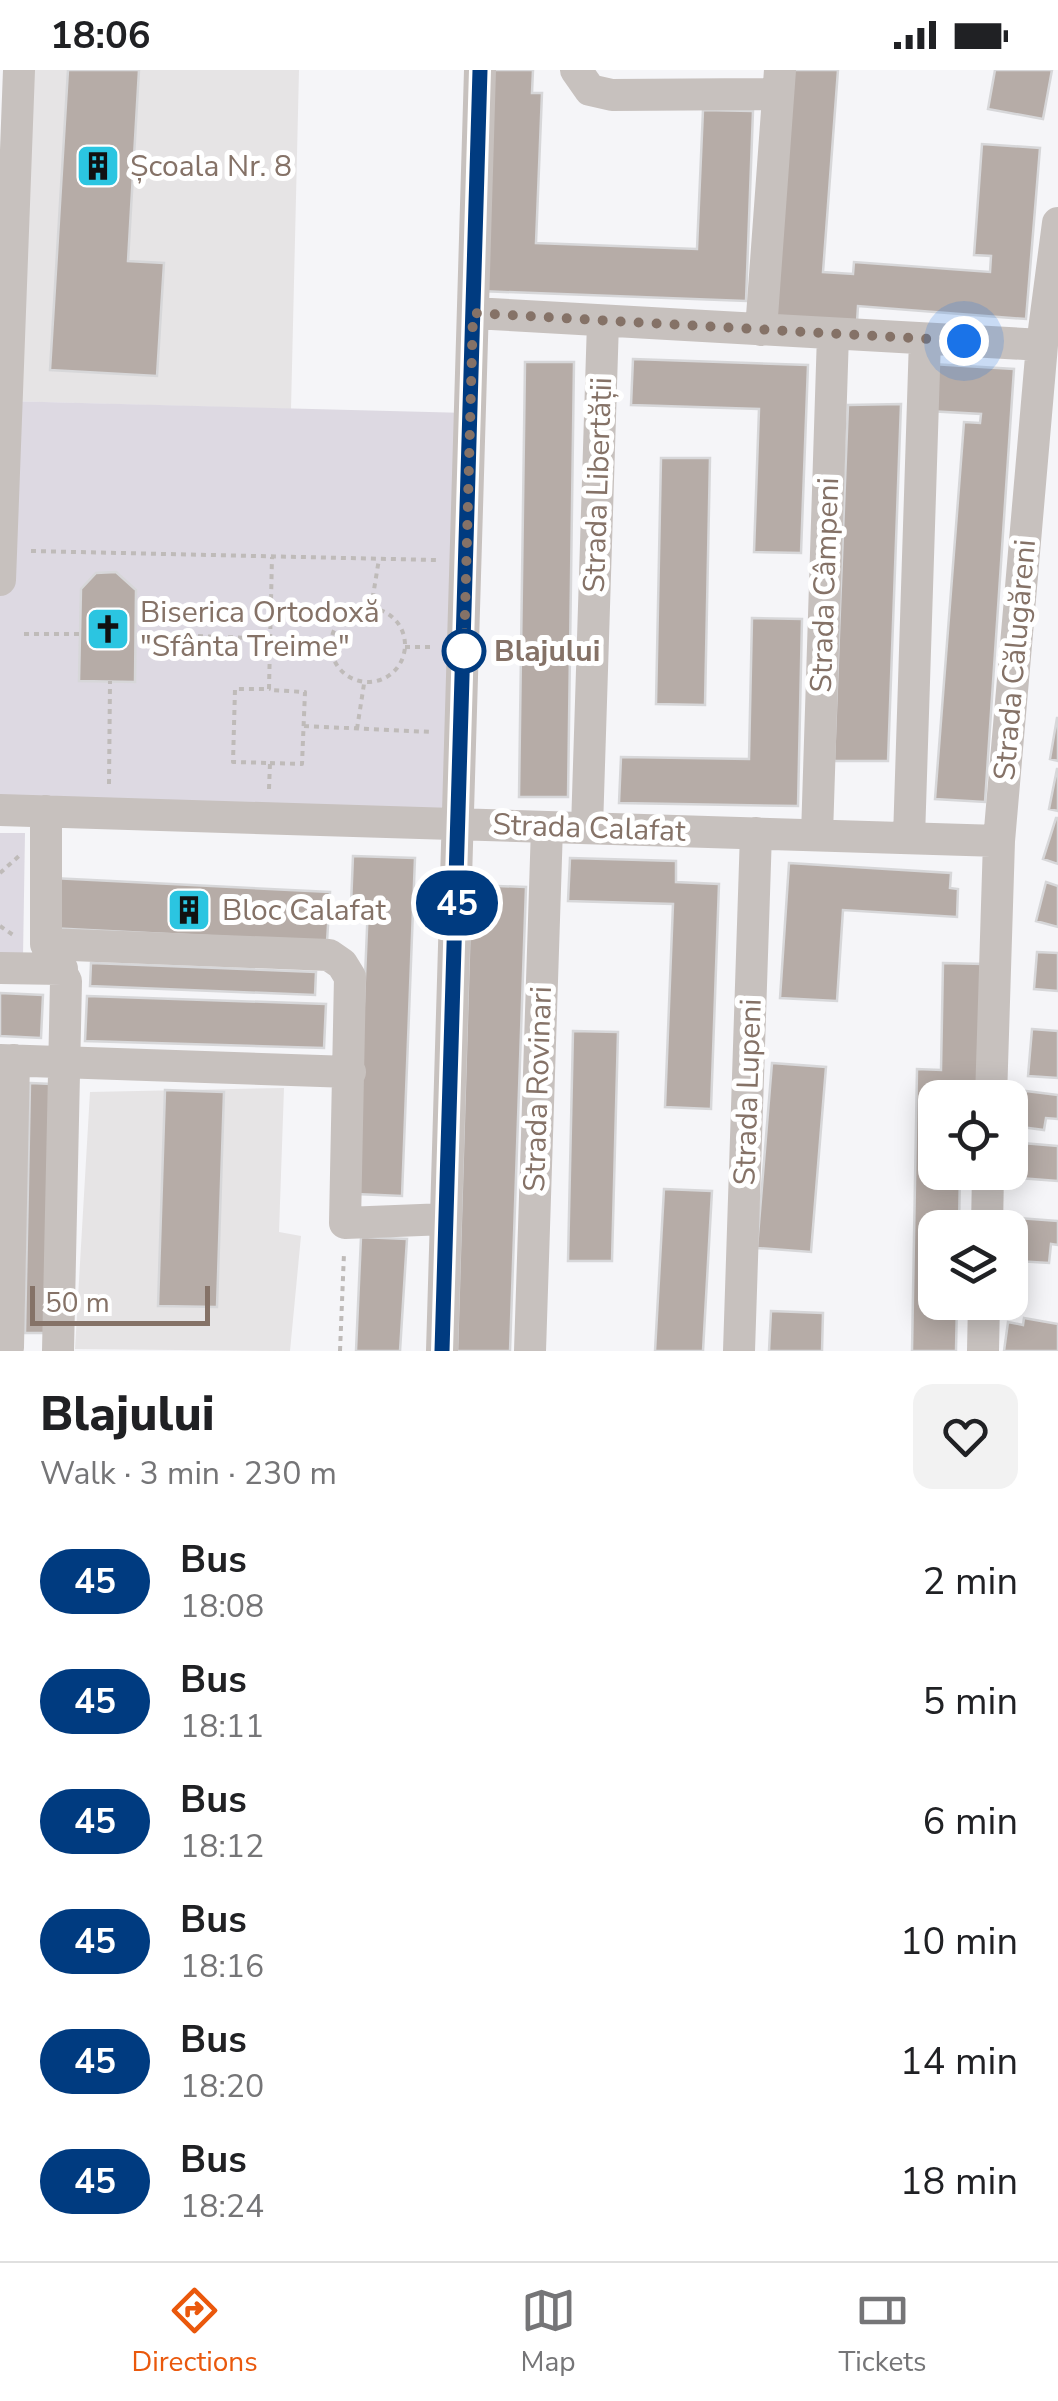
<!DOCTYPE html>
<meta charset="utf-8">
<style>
:root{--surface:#fff;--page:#f2f2f2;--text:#202124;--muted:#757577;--line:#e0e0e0;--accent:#ea580c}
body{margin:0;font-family:"Nunito Sans",sans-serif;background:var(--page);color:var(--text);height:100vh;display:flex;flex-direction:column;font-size:38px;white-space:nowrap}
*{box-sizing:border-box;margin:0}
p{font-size:32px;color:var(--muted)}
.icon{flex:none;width:55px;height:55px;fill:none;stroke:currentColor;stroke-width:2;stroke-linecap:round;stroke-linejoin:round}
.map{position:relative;height:1281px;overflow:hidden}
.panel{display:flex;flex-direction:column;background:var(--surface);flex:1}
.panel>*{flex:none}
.badge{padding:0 20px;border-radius:32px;font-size:35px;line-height:65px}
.controls{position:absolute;left:918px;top:1010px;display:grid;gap:20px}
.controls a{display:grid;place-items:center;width:110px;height:110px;border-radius:20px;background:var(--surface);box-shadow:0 5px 25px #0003;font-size:50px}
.scale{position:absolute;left:30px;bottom:25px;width:180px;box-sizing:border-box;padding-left:10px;border:5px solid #857267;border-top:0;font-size:28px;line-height:35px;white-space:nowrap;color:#857267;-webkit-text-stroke:8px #fff;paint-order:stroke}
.you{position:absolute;width:50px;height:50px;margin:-25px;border:8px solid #fff;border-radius:50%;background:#1a73e8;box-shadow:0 0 0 15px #1a73e833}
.map>.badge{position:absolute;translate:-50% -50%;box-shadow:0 0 0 5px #fff}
.round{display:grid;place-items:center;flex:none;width:105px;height:105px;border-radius:20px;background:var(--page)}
.head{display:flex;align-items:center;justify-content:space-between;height:170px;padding:0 40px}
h1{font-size:48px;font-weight:800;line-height:75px}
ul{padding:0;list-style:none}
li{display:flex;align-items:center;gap:30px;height:120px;padding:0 40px}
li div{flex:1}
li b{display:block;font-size:38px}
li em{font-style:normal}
li .badge{min-width:110px;font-weight:700;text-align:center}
.status{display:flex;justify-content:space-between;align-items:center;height:70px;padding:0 50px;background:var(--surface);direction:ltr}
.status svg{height:28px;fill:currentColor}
.tab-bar{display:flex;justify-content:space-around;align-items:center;height:140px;border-top:2px solid var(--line);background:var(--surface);font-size:28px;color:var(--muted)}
.tab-bar a{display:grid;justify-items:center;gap:5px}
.tab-bar .current{color:var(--accent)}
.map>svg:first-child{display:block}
.built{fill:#e6e4e5}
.green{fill:#ddd9e2}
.building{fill:#b6aca7;stroke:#d7d7d9;stroke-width:2.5}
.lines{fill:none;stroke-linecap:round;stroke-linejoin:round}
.path{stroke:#bfbbb9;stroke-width:4;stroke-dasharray:5 5;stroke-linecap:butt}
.minor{stroke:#c7c1be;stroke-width:32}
.line-casing{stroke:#fff;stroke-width:22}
.line{stroke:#003b80;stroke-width:15}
.walk{stroke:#857267;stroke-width:10;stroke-dasharray:0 18}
.stop-dot{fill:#fff;stroke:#003b80;stroke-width:5}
.labels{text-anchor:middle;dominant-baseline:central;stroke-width:10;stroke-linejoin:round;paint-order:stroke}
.poi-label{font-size:30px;fill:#857267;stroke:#fff;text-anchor:start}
.street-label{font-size:30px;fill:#857267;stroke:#fff}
.stop-label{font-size:30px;font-weight:bold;fill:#857267;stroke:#fff;text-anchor:start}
</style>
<div class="status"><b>18:06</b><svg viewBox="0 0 49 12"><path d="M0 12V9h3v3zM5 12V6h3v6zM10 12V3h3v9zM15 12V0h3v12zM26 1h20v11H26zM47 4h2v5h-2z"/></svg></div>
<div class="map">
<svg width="1058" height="1281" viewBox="0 0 1058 1281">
<rect width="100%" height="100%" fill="#f5f5f8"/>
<path class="built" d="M 19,0 L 299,0 L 291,339 L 5,331 Z
M 284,1018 L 279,1162 L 301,1166 L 290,1281 L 75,1279 L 90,1022 Z"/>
<path class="green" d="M 5,331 L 468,343 L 459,755 L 0,740 L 0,460 Z
M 0,763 L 25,763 L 23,887 L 0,887 Z"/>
<path class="building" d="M 68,0 L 139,0 L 128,191 L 164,193 L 157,306 L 50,300 Z
M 489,0 L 533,0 L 532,23 L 542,23 L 536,173 L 697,179 L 703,40 L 753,41 L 746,231 L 480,221 Z
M 791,0 L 838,0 L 823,202 L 853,204 L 854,192 L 990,202 L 991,186 L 974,185 L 982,74 L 1040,78 L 1026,249 L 858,236 L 857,252 L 772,247 Z
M 995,0 L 1052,0 L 1043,49 L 988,39 Z
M 633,289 L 808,295 L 801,483 L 754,482 L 759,339 L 631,335 Z
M 525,292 L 574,292 L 568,727 L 519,727 Z
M 932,294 L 1014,299 L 985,732 L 935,729 L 964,352 L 980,353 L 981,344 L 928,341 Z
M 901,334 L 888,691 L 834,691 L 848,335 Z
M 661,388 L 710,388 L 705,635 L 656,634 Z
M 116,502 L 136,520 L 135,612 L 79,611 L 81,519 L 96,503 Z
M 752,548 L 802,549 L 798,736 L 619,733 L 621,687 L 749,689 Z
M 1057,648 L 1058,648 L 1058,691 L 1050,689 Z
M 1057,699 L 1058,699 L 1058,741 L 1049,739 Z
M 1056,748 L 1058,748 L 1058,794 L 1043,789 Z
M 353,786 L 415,788 L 402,1126 L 356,1124 L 368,835 L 351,835 Z
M 570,788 L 676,791 L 676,812 L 719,814 L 711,1039 L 665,1037 L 673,834 L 568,831 Z
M 789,793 L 951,803 L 950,818 L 958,819 L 957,847 L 843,840 L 837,931 L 780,928 Z
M 52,808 L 330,822 L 327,872 L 49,858 Z
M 1046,812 L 1058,816 L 1058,857 L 1036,851 Z
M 471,815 L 526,817 L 510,1281 L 457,1281 Z
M 1037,882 L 1058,883 L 1058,921 L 1034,919 Z
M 91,893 L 316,902 L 315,925 L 90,916 Z
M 943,893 L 984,894 L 982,1015 L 961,1015 L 961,1028 L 935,1028 L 935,1102 L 960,1102 L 959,1158 L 935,1158 L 935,1232 L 957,1232 L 956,1281 L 912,1281 L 917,999 L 941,1000 Z
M 0,923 L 43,925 L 41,968 L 0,966 Z
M 87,926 L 326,934 L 324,978 L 85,971 Z
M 1032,959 L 1058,961 L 1058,1008 L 1028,1006 Z
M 573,961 L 618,962 L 612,1191 L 568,1191 Z
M 772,993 L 826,997 L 811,1182 L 757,1178 Z
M 30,1013 L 52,1014 L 47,1263 L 25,1263 Z
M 165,1020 L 224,1022 L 217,1237 L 158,1236 Z
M 1026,1021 L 1058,1025 L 1058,1049 L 1046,1048 L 1044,1060 L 1021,1057 Z
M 1022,1073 L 1058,1076 L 1058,1111 L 1019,1108 Z
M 664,1119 L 712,1121 L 703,1281 L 655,1281 Z
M 1018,1148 L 1058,1151 L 1058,1175 L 1051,1174 L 1049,1193 L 1016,1191 Z
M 361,1167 L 407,1169 L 400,1281 L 356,1281 Z
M 771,1241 L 823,1243 L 822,1281 L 769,1281 Z
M 1024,1248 L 1058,1254 L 1058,1281 L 1004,1281 L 1008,1252 L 1023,1255 Z"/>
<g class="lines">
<path class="path" d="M 31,481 L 436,490
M331 575a37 37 0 1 1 74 0a37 37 0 1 1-74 0Z
M 371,538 L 379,489
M 24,564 L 80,564
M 198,566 L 331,571
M 405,577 L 435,577
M 304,656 L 432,662
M 357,659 L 364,614
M 270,693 L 302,694 L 305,622 L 270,620
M 109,714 L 110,611
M 269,719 L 270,693 L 233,692 L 235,619 L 269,619 L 272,487
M 0,803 L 19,786
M 0,856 L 16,867
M 340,1281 L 344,1183"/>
<path class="minor" d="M 576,0 L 590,20 L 612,25 L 778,24
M 473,243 L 1042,275
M 761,260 L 780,0
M 0,510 L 19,0
M 0,740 L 999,771
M 46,741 L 46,874 L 66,911 L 58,1281
M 587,758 L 603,252
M 817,765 L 833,264
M 909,768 L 925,269
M 46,874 L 329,885 L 342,894 L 350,907 L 345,1153 L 446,1149
M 0,898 L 62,899
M 0,990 L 350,1002
M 991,1028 L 999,771 L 1042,275 L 1058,153
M 987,1158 L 988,1102
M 8,1277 L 14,990
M 442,1281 L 480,0
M 530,1281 L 547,757
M 739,1281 L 756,763
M 983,1281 L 984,1232"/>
</g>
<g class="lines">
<defs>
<path id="line" d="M 442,1281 L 480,0"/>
</defs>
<use href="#line" class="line-casing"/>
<use href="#line" class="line"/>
<path class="walk" d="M 464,581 L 473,243 L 964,271"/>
</g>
<defs>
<symbol id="building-square" viewBox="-11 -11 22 22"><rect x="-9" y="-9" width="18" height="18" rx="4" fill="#2bc5e1" stroke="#fff"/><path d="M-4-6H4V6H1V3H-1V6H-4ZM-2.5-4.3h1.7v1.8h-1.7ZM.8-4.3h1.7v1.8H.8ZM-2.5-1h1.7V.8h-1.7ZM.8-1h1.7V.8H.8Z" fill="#111"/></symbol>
<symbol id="church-square" viewBox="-11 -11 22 22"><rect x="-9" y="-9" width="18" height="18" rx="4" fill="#2bc5e1" stroke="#fff"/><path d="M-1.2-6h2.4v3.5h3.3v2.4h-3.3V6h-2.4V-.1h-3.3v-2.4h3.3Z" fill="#111"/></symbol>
</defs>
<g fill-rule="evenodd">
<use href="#building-square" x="73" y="71" width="50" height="50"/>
<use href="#church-square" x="83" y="534" width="50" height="50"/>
<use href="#building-square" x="164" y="815" width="50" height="50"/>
</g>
<circle class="stop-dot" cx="464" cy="581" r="20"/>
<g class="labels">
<g class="poi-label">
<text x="130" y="96">Școala Nr. 8</text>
<text x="140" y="542">Biserica Ortodoxă<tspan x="140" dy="34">"Sfânta Treime"</tspan></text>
<text x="222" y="840">Bloc Calafat</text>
</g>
<g class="street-label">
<text transform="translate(598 415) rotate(-88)">Strada Libertății</text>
<text transform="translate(825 515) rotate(-88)">Strada Câmpeni</text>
<text transform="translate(1015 590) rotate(-85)">Strada Călugăreni</text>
<text transform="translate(589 758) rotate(2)">Strada Calafat</text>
<text transform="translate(538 1019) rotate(-88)">Strada Rovinari</text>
<text transform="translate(748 1022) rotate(-88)">Strada Lupeni</text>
</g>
<g class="stop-label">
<text x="494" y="581">Blajului</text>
</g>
</g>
</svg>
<div class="controls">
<a><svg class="icon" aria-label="locate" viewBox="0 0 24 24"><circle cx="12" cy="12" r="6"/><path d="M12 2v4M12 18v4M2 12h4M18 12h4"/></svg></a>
<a><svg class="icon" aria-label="layers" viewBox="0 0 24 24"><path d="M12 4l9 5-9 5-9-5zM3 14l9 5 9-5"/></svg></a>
</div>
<div class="scale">50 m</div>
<div class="you" style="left:964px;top:271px"></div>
<b class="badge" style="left:457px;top:833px;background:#003b80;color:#fff">45</b>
</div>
<section class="panel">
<div class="head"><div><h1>Blajului</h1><p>Walk · 3 min · 230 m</p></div><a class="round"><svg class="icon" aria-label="heart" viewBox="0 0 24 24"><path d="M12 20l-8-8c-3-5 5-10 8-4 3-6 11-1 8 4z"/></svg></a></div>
<ul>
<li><span class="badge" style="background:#003b80;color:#fff">45</span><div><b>Bus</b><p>18:08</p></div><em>2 min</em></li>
<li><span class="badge" style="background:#003b80;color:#fff">45</span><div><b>Bus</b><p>18:11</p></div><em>5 min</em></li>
<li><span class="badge" style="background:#003b80;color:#fff">45</span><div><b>Bus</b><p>18:12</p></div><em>6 min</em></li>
<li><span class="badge" style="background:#003b80;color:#fff">45</span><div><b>Bus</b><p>18:16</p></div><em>10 min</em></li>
<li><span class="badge" style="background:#003b80;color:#fff">45</span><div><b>Bus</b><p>18:20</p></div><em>14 min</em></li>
<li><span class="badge" style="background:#003b80;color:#fff">45</span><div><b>Bus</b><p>18:24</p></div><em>18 min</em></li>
</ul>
</section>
<nav class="tab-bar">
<a class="current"><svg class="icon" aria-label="directions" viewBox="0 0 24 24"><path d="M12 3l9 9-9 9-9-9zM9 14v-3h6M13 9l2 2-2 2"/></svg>Directions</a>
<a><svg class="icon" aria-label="map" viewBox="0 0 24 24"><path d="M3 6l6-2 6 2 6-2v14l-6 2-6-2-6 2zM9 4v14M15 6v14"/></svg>Map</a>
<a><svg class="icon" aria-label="tickets" viewBox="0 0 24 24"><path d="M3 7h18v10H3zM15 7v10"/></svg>Tickets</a>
</nav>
